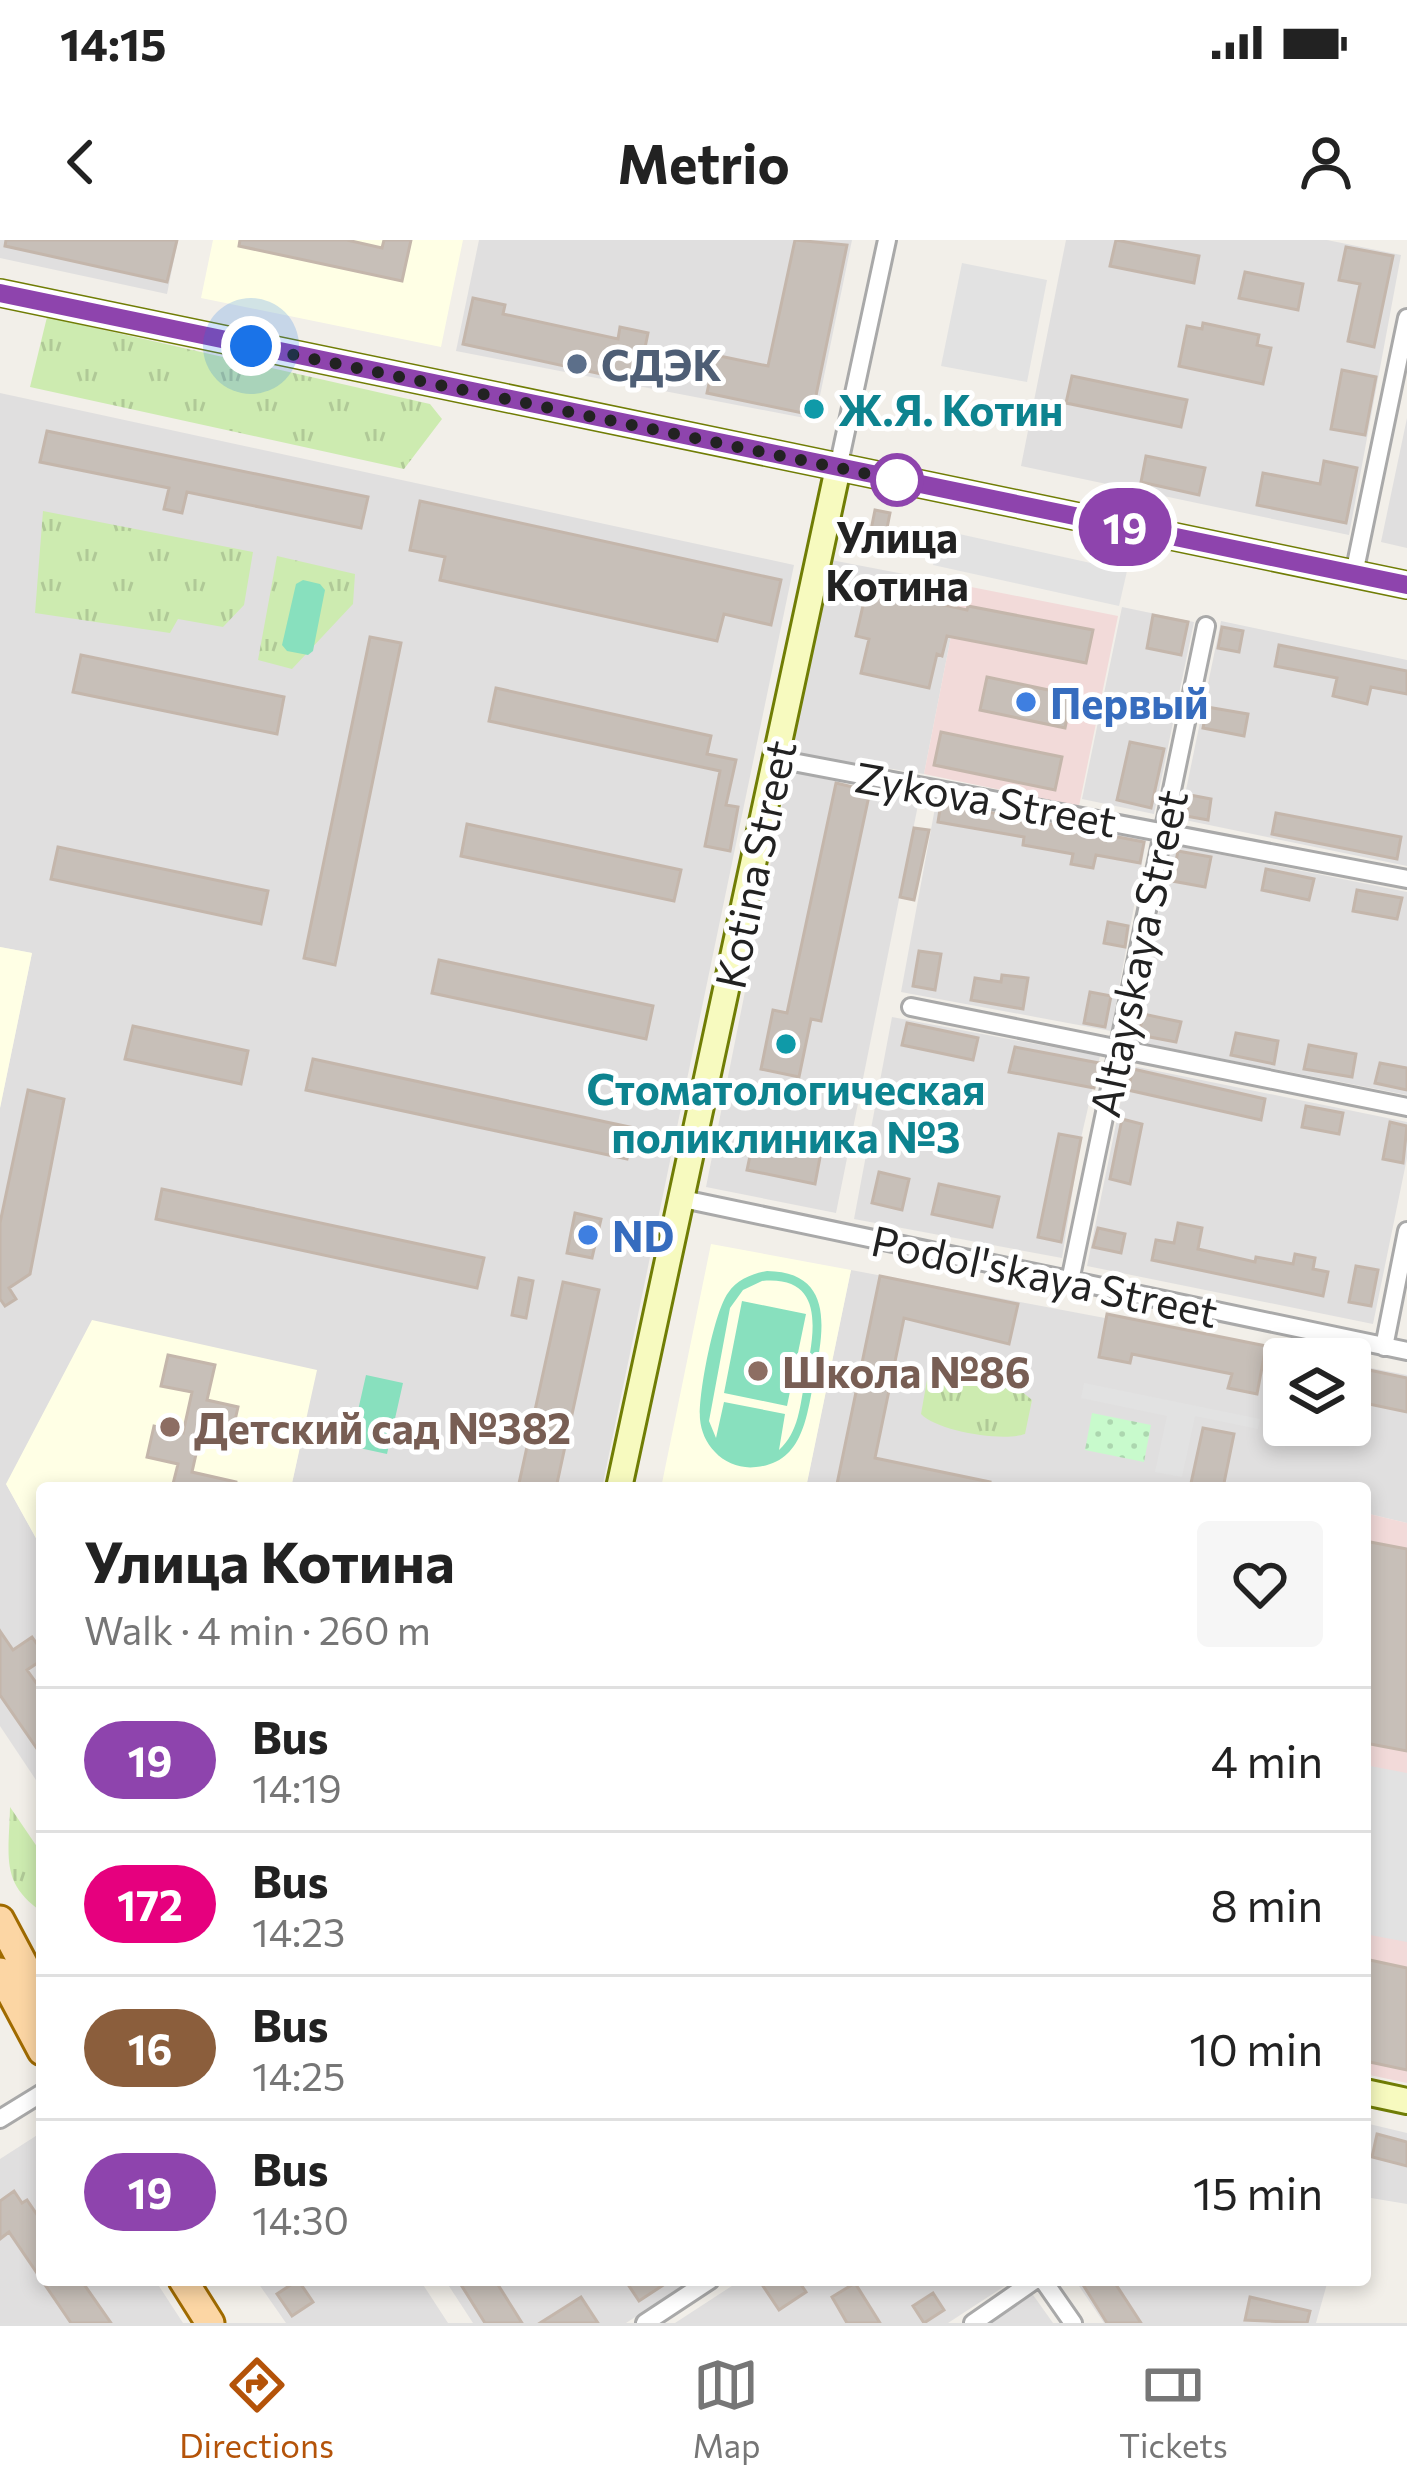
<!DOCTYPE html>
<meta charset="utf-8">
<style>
:root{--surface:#fff;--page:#f6f6f6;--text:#222;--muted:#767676;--line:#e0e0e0;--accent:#b45309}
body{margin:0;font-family:Commissioner,sans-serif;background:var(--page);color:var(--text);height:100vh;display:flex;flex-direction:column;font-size:45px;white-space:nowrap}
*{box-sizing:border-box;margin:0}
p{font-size:39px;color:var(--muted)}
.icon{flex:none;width:66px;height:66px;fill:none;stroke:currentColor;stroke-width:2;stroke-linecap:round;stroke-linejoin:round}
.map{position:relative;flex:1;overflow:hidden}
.side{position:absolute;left:36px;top:1242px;width:1335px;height:804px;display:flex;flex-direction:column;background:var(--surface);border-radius:12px;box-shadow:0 6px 18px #0003}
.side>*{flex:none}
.badge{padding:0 24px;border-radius:39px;font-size:42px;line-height:78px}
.buttons{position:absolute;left:1263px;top:1098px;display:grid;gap:24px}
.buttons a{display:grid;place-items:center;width:108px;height:108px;border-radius:12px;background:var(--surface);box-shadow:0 6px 18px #0003;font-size:60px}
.you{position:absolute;width:60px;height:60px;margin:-30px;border:9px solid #fff;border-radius:50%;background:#1a73e8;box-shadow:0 0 0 18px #1a73e833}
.map>.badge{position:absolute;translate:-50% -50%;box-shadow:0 0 0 6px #fff}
.round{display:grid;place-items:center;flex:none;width:126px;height:126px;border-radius:12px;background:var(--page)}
.summary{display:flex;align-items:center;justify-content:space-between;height:204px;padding:0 48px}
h1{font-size:57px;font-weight:700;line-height:90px}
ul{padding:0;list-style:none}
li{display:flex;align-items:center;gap:36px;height:144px;padding:0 48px;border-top:3px solid var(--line)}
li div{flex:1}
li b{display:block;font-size:45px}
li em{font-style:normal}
li .badge{min-width:132px;font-weight:700;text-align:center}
.status{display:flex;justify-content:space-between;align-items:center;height:84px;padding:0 60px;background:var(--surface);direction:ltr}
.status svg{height:33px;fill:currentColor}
header{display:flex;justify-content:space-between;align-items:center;height:156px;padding:0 48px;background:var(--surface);font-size:54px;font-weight:700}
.tab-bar{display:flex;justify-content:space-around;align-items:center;height:168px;border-top:3px solid var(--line);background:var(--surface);font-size:33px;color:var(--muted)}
.tab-bar a{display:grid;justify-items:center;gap:6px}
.tab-bar .selected{color:var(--accent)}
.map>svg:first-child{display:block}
.residential{fill:#e0dfdf}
.commercial{fill:#f2dad9}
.education{fill:#ffffe5}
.grass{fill:url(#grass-tufts)}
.park{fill:url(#park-dots)}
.pitch{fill:#88e0be;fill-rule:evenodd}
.parking{fill:#e2e2e2}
.building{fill:#c7bfb8;stroke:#c4b6ab;stroke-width:3}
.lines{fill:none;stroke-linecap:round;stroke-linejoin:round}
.street-casing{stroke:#a9a9a9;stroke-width:22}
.secondary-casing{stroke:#707d05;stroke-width:30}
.primary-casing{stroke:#a06b00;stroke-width:33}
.street{stroke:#fff;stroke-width:16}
.secondary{stroke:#f7fabf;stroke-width:24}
.primary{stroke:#fcd6a4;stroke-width:27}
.line-casing{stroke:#fff;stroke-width:27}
.line{stroke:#8e44ad;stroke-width:18}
.walk{stroke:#222;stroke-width:12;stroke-dasharray:0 21.6}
.service-dot{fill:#5c6f8a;stroke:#fff;stroke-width:4.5}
.culture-dot{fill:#0f9aa8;stroke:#fff;stroke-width:4.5}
.stop-dot{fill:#fff;stroke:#8e44ad;stroke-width:6}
.shop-dot{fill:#3f7fe0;stroke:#fff;stroke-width:4.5}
.education-dot{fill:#8d6e63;stroke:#fff;stroke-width:4.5}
.labels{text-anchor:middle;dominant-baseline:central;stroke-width:10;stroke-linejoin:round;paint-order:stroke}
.service-label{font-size:42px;font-weight:bold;fill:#4e5e75;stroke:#fff;text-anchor:start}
.culture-label{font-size:42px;font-weight:bold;fill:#0d838f;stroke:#fff;text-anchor:start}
.stop-label{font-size:42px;font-weight:bold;fill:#222;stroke:#fff}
.shop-label{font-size:42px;font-weight:bold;fill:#366cbe;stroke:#fff;text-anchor:start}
.street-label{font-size:42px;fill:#222;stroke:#fff}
.education-label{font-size:42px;font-weight:bold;fill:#785e54;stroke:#fff;text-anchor:start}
</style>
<div class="status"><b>14:15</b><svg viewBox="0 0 49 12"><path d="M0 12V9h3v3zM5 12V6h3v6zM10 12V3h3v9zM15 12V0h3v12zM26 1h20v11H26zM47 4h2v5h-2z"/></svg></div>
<header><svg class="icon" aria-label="back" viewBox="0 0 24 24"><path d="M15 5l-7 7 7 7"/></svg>Metrio<svg class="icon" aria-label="person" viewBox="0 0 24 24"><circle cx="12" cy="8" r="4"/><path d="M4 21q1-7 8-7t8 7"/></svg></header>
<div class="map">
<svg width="1407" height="2083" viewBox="0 0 1407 2083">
<defs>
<pattern id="grass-tufts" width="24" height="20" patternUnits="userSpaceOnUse" patternTransform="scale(3)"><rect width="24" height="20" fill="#cdebb0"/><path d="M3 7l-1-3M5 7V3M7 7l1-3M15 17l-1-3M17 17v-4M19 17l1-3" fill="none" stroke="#b0c997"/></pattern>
<pattern id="park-dots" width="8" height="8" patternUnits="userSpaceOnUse" patternTransform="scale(3)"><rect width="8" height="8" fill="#c8facc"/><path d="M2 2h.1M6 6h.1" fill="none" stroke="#acd6af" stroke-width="1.8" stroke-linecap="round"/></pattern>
</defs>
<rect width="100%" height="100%" fill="#f2efe9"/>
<path class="residential" d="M 0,0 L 178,0 L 167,54 L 0,18 Z
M 479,0 L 852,0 L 815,180 L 456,111 Z
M 1066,0 L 1327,0 L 1401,15 L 1349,295 L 1021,226 Z
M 0,153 L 794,325 L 602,1248 L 291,1248 L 316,1130 L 6,1244 L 42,1309 L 42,1549 L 0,1486 L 0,868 L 32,713 L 0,707 Z
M 1407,178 L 1407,308 L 1381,302 Z
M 831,320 L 961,345 L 924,534 L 792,513 Z
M 1122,367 L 1194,382 L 1154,574 L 1082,559 Z
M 1221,381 L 1407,420 L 1407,626 L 1180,579 Z
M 789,531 L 919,560 L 836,973 L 706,947 Z
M 937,557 L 1147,596 L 1111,791 L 901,752 Z
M 1172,605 L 1407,652 L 1407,855 L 1133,801 Z
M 892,777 L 1100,816 L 1081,898 L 1062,1018 L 854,979 Z
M 1128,825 L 1407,882 L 1407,918 L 1373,1084 L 1087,1026 Z
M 851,1030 L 1322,1119 L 1284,1119 L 1284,1185 L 1350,1185 L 1350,1124 L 1407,1135 L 1407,1283 L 1365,1273 L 1365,1248 L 806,1247 Z
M 1365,1883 L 1407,1893 L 1407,1964 L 1365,1957 Z
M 42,1892 L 42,2040 L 155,2040 L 183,2083 L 0,2083 L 0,1919 Z
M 256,2040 L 420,2040 L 448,2083 L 286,2083 Z
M 445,2040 L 692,2040 L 626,2083 L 473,2083 Z
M 741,2040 L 1014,2040 L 948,2083 L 675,2083 Z
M 1075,2040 L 1328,2040 L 1316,2083 L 1104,2083 Z
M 1031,2052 L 1053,2083 L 986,2083 Z"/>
<path class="commercial" d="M 961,345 L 1118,376 L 1079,566 L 924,534 Z
M 1365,1273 L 1407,1283 L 1407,1843 L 1365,1834 Z"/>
<path class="education" d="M 213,0 L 463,0 L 441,107 L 201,58 Z
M 0,707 L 32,713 L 0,868 Z
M 711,1004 L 851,1030 L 806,1248 L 661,1248 Z
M 92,1080 L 317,1130 L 291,1248 L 42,1248 L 42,1309 L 6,1244 Z"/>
<path class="grass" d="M 47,77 L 430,164 L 442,179 L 404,229 L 30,147 Z
M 43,271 L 253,312 L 244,365 L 223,387 L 178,379 L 170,393 L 35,373 Z
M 277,316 L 355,334 L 353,364 L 292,429 L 258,420 Z
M 940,1135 L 1020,1150 L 1032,1160 L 1025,1194 C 1002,1202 937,1191 921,1174 L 927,1140 Z
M 10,1567 L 42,1614 L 42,1672 C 0,1642 9,1618 10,1567 Z"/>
<path class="park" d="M 1092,1173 L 1151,1185 L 1144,1222 L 1085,1210 Z"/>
<path class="pitch" d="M 303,340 L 320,344 L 325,350 L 313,411 L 308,415 L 287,411 L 282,405 L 296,344 Z
M 767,1031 C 834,1032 824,1089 815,1135 C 807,1172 805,1223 756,1227 C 741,1229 725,1223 715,1212 C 706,1203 701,1191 700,1179 C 698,1155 714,1072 728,1053 C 737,1040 751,1034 767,1031 ZM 762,1041 C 829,1035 813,1098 805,1140 C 800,1165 799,1192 779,1210 L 785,1174 L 724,1162 L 716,1198 L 709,1181 L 730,1068 L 743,1050 Z
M 742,1061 L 806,1074 L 787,1166 L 724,1153 Z
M 366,1135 L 403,1143 L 387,1214 L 350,1206 Z"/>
<path class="parking" d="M 962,23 L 1047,40 L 1027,142 L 941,126 Z
M 941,290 L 1127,331 L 1119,366 L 933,325 Z
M 1084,1143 L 1260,1179 L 1258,1189 L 1195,1176 L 1182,1237 L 1155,1232 L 1167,1176 L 1081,1158 Z
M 1365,1525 L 1407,1533 L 1407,1702 L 1365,1694 Z"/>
<path class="building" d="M 6,0 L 177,0 L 167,42 L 5,6 Z
M 240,0 L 347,0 L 382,8 L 384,0 L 411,0 L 402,41 L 239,6 Z
M 795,0 L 847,5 L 812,175 L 707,153 L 715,115 L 768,126 Z
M 1116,0 L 1199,16 L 1194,43 L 1110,26 Z
M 1346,7 L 1393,16 L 1374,107 L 1348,101 L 1360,44 L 1339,40 Z
M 1245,32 L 1303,44 L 1298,70 L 1239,58 Z
M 473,58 L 505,65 L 503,74 L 618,99 L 620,87 L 648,93 L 638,142 L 463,104 Z
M 1203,83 L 1259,95 L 1257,105 L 1271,108 L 1263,144 L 1179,126 L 1187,86 L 1202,89 Z
M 1342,130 L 1376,137 L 1365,195 L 1331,189 Z
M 1072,136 L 1187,160 L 1181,187 L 1066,163 Z
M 47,191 L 368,257 L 361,288 L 187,252 L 182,273 L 164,269 L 169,248 L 40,222 Z
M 1146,216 L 1205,228 L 1199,255 L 1141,242 Z
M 1324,221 L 1357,228 L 1346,283 L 1257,265 L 1263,233 L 1320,244 Z
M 420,261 L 781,340 L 771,385 L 724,374 L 717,401 L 440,340 L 445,317 L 410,310 Z
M 875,270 L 890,273 L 883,308 L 868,305 Z
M 867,348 L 967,370 L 968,366 L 1093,390 L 1086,423 L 947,396 L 942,416 L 937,414 L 929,448 L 861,433 L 869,399 L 856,396 Z
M 1153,375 L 1188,382 L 1181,415 L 1147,408 Z
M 1222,387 L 1243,391 L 1239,412 L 1218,408 Z
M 370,397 L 401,403 L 335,725 L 304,718 Z
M 1279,405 L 1407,431 L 1407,454 L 1371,447 L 1367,464 L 1333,456 L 1337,438 L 1275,426 Z
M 81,415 L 284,457 L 277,494 L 73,452 Z
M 987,437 L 1072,455 L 1065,488 L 980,470 Z
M 496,448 L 711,496 L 707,514 L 736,520 L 726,565 L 738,567 L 730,611 L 705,606 L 720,531 L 489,481 Z
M 1207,467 L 1248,474 L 1244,496 L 1203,488 Z
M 941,492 L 1062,517 L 1055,550 L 934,525 Z
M 1130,502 L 1164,509 L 1151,568 L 1117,560 Z
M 836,543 L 870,551 L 821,781 L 811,779 L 799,837 L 761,829 L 773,770 L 787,773 Z
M 1190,555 L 1211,559 L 1208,580 L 1186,576 Z
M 941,563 L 1144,602 L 1140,623 L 1096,615 L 1093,628 L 1071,624 L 1073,614 L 1023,605 L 1024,597 L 938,582 Z
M 1276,573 L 1401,597 L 1397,619 L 1272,594 Z
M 467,584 L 681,630 L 674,661 L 461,616 Z
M 914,588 L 929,590 L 914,660 L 900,657 Z
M 58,607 L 268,651 L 261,684 L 51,639 Z
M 1178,611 L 1211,617 L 1205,647 L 1172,641 Z
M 1266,629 L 1314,639 L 1309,660 L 1262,650 Z
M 1357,650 L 1402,658 L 1397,679 L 1353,671 Z
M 1108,682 L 1128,686 L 1125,707 L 1104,703 Z
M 919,711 L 941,714 L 935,750 L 913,746 Z
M 439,720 L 653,766 L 646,799 L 432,753 Z
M 1002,735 L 1028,738 L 1023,769 L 971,760 L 975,738 L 1001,742 Z
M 1090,752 L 1111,756 L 1105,787 L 1084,783 Z
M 1143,774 L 1181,782 L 1176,802 L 1139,795 Z
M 907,783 L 978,798 L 973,820 L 902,805 Z
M 133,786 L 248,811 L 241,844 L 125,819 Z
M 1236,793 L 1278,801 L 1274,824 L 1231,815 Z
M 1309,805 L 1356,814 L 1352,837 L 1304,829 Z
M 1015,807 L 1099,823 L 1094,848 L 1009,832 Z
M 313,819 L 634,888 L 627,919 L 306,850 Z
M 1380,823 L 1407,828 L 1407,850 L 1375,843 Z
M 1133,829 L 1265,859 L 1261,880 L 1128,850 Z
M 28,850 L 64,859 L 30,1034 L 9,1048 L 16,1059 L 5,1066 L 0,1059 L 0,983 Z
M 1306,866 L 1343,873 L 1339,894 L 1302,887 Z
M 1122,879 L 1142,884 L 1130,944 L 1110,939 Z
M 1390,882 L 1407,886 L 1403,923 L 1383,919 Z
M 1059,894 L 1081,898 L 1061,1002 L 1038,997 Z
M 770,896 L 809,904 L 808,909 L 821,912 L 815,944 L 747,930 L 754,897 L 769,901 Z
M 879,932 L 909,939 L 902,970 L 872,963 Z
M 939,944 L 999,957 L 992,987 L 932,974 Z
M 162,949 L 484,1018 L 477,1048 L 156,979 Z
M 575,973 L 601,979 L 592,1018 L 567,1013 Z
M 1178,983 L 1202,988 L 1198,1009 L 1255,1022 L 1256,1017 L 1293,1024 L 1295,1014 L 1315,1018 L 1313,1029 L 1328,1032 L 1323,1056 L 1152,1020 L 1156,1000 L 1174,1003 Z
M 1098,988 L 1125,994 L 1121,1013 L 1093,1007 Z
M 1356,1026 L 1378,1030 L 1371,1066 L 1349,1062 Z
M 880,1036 L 1018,1064 L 1009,1104 L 904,1078 L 875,1218 L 990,1242 L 989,1248 L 858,1248 L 837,1244 Z
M 519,1038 L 533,1041 L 526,1078 L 512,1075 Z
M 563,1042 L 599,1050 L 556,1248 L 518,1248 Z
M 1107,1074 L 1266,1106 L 1257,1154 L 1228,1148 L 1232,1134 L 1132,1114 L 1130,1123 L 1099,1117 Z
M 168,1115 L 215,1125 L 207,1160 L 238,1167 L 231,1198 L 201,1192 L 192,1232 L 236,1242 L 236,1248 L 172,1248 L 178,1224 L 147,1217 L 154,1186 L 183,1193 L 192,1152 L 161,1146 Z
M 1350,1126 L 1407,1138 L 1407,1172 L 1350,1160 Z
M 1203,1188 L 1234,1194 L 1223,1248 L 1190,1248 Z
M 1365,1301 L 1407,1309 L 1407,1511 L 1365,1503 Z
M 0,1391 L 13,1410 L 32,1397 L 42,1411 L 42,1420 L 27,1430 L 42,1451 L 42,1516 L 0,1455 Z
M 1365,1719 L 1407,1728 L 1407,1830 L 1365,1821 Z
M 1377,1894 L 1407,1902 L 1407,1926 L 1372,1917 Z
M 14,1951 L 22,1963 L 27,1960 L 42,1982 L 42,2040 L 81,2040 L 111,2083 L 71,2083 L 9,1992 L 0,1999 L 0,1961 Z
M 298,2040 L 313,2062 L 292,2076 L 277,2054 Z
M 458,2040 L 495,2040 L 522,2083 L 485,2083 Z
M 625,2040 L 671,2040 L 639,2061 Z
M 759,2040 L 798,2040 L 806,2052 L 779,2070 Z
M 1080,2040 L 1113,2040 L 1141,2083 L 1107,2083 Z
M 855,2043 L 880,2083 L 847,2083 L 832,2057 Z
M 933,2053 L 944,2070 L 924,2083 L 913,2066 Z
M 581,2057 L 598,2083 L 540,2083 Z
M 1250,2057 L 1310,2071 L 1307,2083 L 1245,2080 Z"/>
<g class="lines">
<defs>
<path id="street" d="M 838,228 L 887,0
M 1354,334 L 1407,78
M 777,519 L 1407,639
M 911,767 L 1407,867
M 683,959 L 1407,1111
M 1070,1041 L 1206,386
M 1384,1107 L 1407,991
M 0,1879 L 42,1853
M 1043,2040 L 1073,2083
M 645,2083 L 710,2040
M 973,2083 L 1035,2040"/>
<path id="secondary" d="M 0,53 L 1407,345
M 619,1248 L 838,228
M 1365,1852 L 1407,1861"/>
<path id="primary" d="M 0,1680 L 42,1759
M 0,1732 L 42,1811
M 183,2040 L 210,2083"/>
</defs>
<use href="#street" class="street-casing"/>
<use href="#secondary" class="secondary-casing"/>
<use href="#primary" class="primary-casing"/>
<use href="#street" class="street"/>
<use href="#secondary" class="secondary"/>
<use href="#primary" class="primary"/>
</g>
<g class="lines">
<defs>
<path id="line" d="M 0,53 L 1407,345"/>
</defs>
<use href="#line" class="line-casing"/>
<use href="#line" class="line"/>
<path class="walk" d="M 251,106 L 897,240"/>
</g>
<circle class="service-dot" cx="577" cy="124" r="12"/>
<g class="culture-dot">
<circle cx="814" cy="169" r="12"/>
<circle cx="786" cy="804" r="12"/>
</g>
<circle class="stop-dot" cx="897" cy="240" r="24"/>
<g class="shop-dot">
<circle cx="1026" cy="462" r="12"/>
<circle cx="588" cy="995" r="12"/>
</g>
<g class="education-dot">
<circle cx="758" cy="1131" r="12"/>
<circle cx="170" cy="1187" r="12"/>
</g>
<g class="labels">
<g class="service-label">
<text x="601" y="124">СДЭК</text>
</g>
<g class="culture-label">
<text x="838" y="169">Ж.Я. Котин</text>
<text x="786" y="848" text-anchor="middle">Стоматологическая<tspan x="786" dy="48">поликлиника №3</tspan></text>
</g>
<g class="stop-label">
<text x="897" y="296">Улица<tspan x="897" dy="48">Котина</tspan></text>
</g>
<g class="shop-label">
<text x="1050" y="462">Первый</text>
<text x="612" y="995">ND</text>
</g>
<g class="street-label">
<text transform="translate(986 558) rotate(10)">Zykova Street</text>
<text transform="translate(754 624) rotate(-78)">Kotina Street</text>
<text transform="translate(1137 713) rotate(-78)">Altayskaya Street</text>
<text transform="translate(1045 1035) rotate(12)">Podol'skaya Street</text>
</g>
<g class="education-label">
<text x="782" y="1131">Школа №86</text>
<text x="194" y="1187">Детский сад №382</text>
</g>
</g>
</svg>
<div class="buttons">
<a><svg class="icon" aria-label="layers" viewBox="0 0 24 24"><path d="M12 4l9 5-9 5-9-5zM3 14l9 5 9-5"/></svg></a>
</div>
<div class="you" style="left:251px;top:106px"></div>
<b class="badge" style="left:1125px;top:287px;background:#8e44ad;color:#fff">19</b>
<section class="side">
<div class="summary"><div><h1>Улица Котина</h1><p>Walk · 4 min · 260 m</p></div><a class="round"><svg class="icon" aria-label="heart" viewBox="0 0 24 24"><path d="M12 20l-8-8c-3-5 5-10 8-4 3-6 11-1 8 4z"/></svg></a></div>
<ul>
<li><span class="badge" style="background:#8e44ad;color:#fff">19</span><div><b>Bus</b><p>14:19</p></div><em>4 min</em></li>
<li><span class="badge" style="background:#e6007e;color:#fff">172</span><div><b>Bus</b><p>14:23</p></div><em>8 min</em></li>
<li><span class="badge" style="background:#8b5e3c;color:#fff">16</span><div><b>Bus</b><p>14:25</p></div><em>10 min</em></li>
<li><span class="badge" style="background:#8e44ad;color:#fff">19</span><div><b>Bus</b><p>14:30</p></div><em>15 min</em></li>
</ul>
</section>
</div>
<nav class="tab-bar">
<a class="selected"><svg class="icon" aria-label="directions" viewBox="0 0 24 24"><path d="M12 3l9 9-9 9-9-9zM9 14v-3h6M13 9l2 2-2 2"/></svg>Directions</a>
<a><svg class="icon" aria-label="map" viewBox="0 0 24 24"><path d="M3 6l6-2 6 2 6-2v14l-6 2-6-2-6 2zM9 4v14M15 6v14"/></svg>Map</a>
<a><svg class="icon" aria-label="tickets" viewBox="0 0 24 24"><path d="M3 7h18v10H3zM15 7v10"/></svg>Tickets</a>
</nav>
